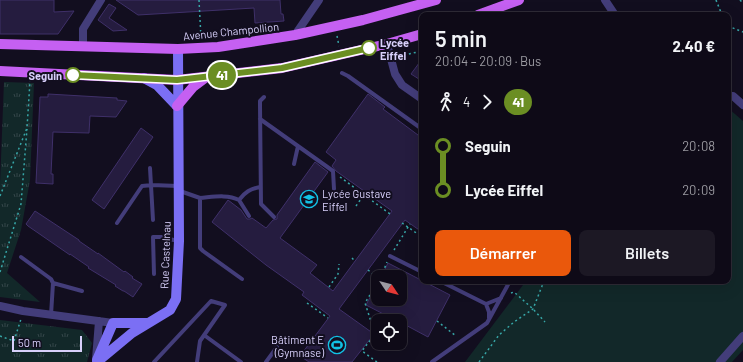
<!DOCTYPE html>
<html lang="fr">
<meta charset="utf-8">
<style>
:root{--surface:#0e0a17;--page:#1c1824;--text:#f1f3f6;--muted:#9b9aa1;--line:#2e2b36;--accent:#ea580c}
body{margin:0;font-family:Barlow,sans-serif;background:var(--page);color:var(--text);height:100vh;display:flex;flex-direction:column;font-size:15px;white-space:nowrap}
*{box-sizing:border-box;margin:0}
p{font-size:13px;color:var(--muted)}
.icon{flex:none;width:22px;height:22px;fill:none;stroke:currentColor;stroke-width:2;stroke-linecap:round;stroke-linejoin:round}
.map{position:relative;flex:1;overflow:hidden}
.panel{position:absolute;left:419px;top:12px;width:312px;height:272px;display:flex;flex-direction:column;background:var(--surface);border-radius:8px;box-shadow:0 4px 16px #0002,0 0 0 1px var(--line)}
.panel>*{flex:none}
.badge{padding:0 8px;border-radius:13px;font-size:14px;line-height:26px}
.needle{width:26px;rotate:125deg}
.tools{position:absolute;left:371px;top:270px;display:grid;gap:8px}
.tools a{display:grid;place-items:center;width:36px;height:36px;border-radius:8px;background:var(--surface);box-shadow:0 4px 16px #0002,0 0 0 1px var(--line);font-size:20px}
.scale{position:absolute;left:12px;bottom:10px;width:70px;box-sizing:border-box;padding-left:4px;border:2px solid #d8d0fb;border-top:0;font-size:11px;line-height:14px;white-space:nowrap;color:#d8d0fb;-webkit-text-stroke:3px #120e1f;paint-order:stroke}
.map>.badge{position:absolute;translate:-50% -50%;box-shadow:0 0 0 2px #fff}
.legs{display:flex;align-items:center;gap:6px;height:44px;padding:0 16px;font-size:13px}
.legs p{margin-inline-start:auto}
.head{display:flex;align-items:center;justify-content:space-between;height:68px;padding:0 16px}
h1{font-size:22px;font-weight:600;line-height:30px}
.primary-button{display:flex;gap:8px;margin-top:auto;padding:8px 16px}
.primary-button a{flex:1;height:46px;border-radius:8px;background:var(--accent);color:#fff;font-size:16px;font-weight:600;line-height:46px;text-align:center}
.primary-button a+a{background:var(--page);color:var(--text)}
ul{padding:0 16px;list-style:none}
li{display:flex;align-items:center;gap:14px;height:44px;font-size:15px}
li i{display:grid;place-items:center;width:6px;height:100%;margin:0 5px;background:currentColor}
li i::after{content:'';width:10px;height:10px;margin:-5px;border:3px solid;border-radius:50%;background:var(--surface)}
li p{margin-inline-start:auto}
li:first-child i{background:linear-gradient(#0000 50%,currentColor 0)}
li:last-child i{background:linear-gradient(currentColor 50%,#0000 0)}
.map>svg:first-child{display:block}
.grass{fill:url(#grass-tufts)}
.garden{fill:#122829}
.building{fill:#251c3f;stroke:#3f3069}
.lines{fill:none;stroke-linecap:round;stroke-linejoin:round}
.path{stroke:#37a7a8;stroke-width:1.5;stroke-dasharray:2 3;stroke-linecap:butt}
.lane{stroke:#433d7a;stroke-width:4}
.street{stroke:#433d7a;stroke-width:8}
.secondary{stroke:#7b6ff4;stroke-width:10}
.primary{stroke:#c560f2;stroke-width:10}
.line-1-casing{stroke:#fff;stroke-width:9}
.line-1{stroke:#6b8e23;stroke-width:6}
.stop-1-dot{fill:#fff;stroke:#6b8e23;stroke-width:2}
.labels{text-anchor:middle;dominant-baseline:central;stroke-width:4;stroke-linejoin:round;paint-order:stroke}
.street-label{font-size:11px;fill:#d8d0fb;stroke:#120e1f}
.stop-label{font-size:11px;font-weight:bold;fill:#d8d0fb;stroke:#120e1f;text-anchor:start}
.poi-label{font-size:11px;fill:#d8d0fb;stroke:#120e1f;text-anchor:start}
</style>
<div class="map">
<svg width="743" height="362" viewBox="0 0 743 362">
<defs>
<pattern id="grass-tufts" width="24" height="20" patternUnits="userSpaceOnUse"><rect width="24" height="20" fill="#122829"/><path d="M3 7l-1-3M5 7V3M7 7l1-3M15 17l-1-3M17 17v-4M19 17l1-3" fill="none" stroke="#344649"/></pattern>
</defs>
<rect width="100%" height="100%" fill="#120e1f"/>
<path class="grass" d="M 4,82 L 34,83 L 30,180 L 21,230 L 7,273 L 40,302 L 0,297 L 0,185 Z
M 0,320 L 82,330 L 92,343 L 87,362 L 0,362 Z"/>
<path class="garden" d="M 728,108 L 743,121 L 743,350 L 732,362 L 465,362 L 526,281 L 728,281 Z"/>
<path class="building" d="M 0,0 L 54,0 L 54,12 L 74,11 L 58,34 L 0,34 Z
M 116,0 L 280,0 L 281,14 L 283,14 L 284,21 L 255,23 L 254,8 L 138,15 Z
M 109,4 L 116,8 L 109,18 L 127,30 L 113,31 L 98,20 Z
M 422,59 L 422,81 L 411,74 Z
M 48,94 L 117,98 L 117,100 L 127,101 L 116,117 L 90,116 L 89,133 L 53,132 L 51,174 L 53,174 L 53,184 L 36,183 L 40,97 L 48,97 Z
M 368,94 L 385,107 L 383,109 L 422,138 L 422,232 L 405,220 L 339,309 L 374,334 L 352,362 L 309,362 L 300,356 L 330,316 L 302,295 L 304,292 L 266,265 L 212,222 L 228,200 L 241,210 L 247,219 L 250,219 L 252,218 L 266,228 L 273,220 L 277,219 L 277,215 L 315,162 L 328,172 L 280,238 L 317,265 L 310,273 L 333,291 L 392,211 L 336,171 L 332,166 L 336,160 L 326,152 Z
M 141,128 L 153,137 L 104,209 L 92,200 Z
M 35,211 L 79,240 L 79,241 L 98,254 L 98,253 L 124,272 L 125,271 L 133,277 L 132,278 L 142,284 L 133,297 L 124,291 L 123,291 L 115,286 L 116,285 L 88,268 L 89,267 L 70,254 L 70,255 L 28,226 L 26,224 Z
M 388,263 L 450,295 L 428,337 L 400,322 L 400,321 L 397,321 L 366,305 L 378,282 L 378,299 L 400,299 L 400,277 L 381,277 Z"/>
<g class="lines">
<path class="path" d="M 199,0 L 201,38
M 716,0 L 722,15
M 740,0 L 743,3
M 728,26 L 743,32
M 337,36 L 339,46
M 404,55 L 422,51
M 340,177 L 390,214
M 0,196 L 27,128 L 30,81
M 356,206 L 366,192
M 402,223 L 422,237
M 394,250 L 410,224
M 352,258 L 355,261
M 368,270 L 378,278
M 0,272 L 21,204 L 27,129
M 381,277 L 387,262
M 329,287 L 338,274 L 339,264
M 511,293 L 514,292 L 533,309 L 545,322
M 307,303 L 328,318
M 437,321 L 456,336
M 0,336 L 14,341 L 21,319
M 377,362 L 362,351 L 375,334 L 365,303 L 378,282
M 479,362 L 499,335 L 514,322 L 533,309 L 544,281"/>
<path class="lane" d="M 342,73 L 348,76 L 422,129
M 264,97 L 260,101 L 260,106 L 261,204 L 274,217
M 260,119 L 333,171 L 334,189
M 294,164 L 298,146
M 150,168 L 153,220
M 180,191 L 200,198 L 200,248 L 203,251 L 242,279
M 200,198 C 213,197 227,194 239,200 C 245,192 250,189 260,187
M 239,200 L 249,216
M 117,223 L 142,186 L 152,185 L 178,186
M 390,256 L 422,272
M 21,257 L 51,279 L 53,283 L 51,315
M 154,274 L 153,237 L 161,237 L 178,241
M 440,281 L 486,304 L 489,312 L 489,318
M 53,283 L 82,291
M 486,304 L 501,298
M 204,335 L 241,362
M 154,362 L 211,301 L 225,305 L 200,341 L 197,362
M 266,362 L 277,347
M 432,362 L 487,323 L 510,281"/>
<path class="street" d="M 605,0 L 615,15
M 295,35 L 319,0
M 387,44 L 395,74 L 402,85 L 422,99
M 83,46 L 83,29 L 101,0
M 728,96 L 733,96 L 743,105
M 0,306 L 23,311 L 113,323
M 96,359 L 99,321
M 720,362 L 743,336"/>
<path class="secondary" d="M 144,78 L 157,85 L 177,106
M 97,360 L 113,323 L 148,323
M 97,362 L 132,333 L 170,310 L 176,299 L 179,241 L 178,49"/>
<path class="primary" d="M 478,15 L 519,0
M 0,44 L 178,49 L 218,47 L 295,35 L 363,20 L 436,0
M 0,71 L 177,80 L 282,68 L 387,44 L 422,34
M 177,106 L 193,87 L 205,78"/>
</g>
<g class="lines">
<defs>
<path id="line-1" d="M 73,75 L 177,80 L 282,68 L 369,48"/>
</defs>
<use href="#line-1" class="line-1-casing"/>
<use href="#line-1" class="line-1"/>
</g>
<defs>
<symbol id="school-ring" viewBox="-11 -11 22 22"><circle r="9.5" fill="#120e1f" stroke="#12c2e5" stroke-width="1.5"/><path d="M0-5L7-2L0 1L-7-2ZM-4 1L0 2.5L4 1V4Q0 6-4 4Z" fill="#12c2e5"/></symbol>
<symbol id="stadium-ring" viewBox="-11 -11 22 22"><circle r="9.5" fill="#120e1f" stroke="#12c2e5" stroke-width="1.5"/><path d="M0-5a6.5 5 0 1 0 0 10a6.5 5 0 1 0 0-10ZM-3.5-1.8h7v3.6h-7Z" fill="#12c2e5"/></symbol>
</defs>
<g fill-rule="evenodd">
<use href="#school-ring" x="299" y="189" width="20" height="20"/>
<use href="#stadium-ring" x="327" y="335" width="20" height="20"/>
</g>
<g class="stop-1-dot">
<circle cx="369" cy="48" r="7"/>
<circle cx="73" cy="75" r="7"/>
</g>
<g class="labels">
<g class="street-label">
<text transform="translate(231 31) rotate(-6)">Avenue Champollion</text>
<text transform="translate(165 255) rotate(-88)">Rue Castelnau</text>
</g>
<g class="stop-label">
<text x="380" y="42">Lycée<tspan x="380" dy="13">Eiffel</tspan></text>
<text x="62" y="75" text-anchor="end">Seguin</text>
</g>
<g class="poi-label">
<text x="322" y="193">Lycée Gustave<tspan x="322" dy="13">Eiffel</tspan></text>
<text x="324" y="339" text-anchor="end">Bâtiment E<tspan x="324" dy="13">(Gymnase)</tspan></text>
</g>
</g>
</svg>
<div class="tools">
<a><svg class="needle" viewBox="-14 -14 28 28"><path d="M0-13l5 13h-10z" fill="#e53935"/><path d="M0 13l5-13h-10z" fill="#9b9aa1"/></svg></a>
<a><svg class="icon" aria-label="locate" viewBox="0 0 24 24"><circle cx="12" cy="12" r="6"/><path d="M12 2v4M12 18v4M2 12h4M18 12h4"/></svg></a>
</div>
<div class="scale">50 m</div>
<b class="badge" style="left:222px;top:75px;background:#6b8e23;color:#fff">41</b>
<section class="panel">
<div class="head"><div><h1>5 min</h1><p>20:04 – 20:09 · Bus</p></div><b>2.40 €</b></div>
<div class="legs"><svg class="icon" aria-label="walk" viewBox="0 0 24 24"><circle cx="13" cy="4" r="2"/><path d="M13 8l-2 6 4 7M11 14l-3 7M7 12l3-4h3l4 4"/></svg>4<svg class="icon" aria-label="forward" viewBox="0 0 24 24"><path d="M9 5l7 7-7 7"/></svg><b class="badge" style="background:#6b8e23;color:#fff">41</b></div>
<ul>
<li><i style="color:#6b8e23"></i><b>Seguin</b><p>20:08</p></li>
<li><i style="color:#6b8e23"></i><b>Lycée Eiffel</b><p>20:09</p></li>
</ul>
<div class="primary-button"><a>Démarrer</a><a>Billets</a></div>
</section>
</div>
